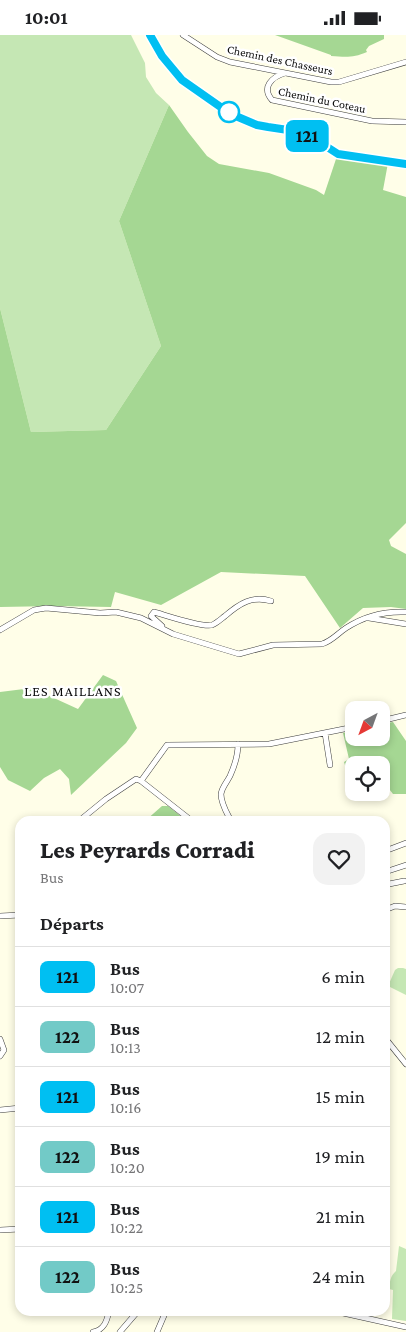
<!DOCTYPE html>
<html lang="fr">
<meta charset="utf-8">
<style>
:root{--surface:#fff;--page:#f2f2f2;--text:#202124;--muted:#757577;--line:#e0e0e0}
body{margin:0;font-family:"Crimson Pro",serif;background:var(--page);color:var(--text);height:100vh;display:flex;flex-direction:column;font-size:19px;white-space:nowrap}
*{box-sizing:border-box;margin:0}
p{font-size:16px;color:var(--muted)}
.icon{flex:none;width:28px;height:28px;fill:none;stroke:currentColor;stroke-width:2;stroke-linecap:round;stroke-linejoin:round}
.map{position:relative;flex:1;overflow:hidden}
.side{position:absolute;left:15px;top:781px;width:375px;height:500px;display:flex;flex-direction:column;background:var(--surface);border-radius:15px;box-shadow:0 2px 8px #0003}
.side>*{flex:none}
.badge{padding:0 10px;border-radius:8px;font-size:18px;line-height:32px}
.needle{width:32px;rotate:221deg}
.controls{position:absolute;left:345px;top:666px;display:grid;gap:10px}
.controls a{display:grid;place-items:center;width:45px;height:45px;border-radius:10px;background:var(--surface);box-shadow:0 2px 8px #0003;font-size:25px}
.map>.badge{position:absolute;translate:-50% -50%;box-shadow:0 0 0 2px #fff}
h2{padding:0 25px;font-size:19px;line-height:45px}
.round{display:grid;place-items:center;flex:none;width:52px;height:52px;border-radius:15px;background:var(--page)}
.overview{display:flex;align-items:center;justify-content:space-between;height:85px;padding:0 25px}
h1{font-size:24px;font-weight:800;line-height:38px}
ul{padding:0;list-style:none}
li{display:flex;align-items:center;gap:15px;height:60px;padding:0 25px;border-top:1px solid var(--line)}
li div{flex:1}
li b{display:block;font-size:19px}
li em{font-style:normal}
li .badge{min-width:55px;font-weight:700;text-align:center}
.status{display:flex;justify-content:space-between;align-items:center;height:35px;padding:0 25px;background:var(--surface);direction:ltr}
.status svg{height:14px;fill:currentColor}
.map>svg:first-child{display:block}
.green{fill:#c5e7b4}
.forest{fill:#a5d793}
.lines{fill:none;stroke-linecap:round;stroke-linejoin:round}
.minor-casing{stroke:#3d3d3d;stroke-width:6}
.minor{stroke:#fff;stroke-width:5}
.line-casing{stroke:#fff;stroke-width:11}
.line{stroke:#00bff2;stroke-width:8}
.stop-dot{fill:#fff;stroke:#00bff2;stroke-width:2.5}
.labels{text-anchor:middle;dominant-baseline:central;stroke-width:5;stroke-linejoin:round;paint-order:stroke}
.street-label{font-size:12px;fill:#0a0a0a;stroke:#fff}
.neighbourhood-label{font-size:14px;letter-spacing:1px;fill:#0a0a0a;stroke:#fff}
</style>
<div class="status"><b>10:01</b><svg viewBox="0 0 49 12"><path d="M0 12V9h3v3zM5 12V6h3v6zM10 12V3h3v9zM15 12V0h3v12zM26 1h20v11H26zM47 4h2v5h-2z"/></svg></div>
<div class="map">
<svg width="406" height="1297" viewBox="0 0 406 1297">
<rect width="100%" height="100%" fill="#fffee8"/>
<path class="green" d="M 0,0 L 131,0 L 145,28 L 146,42 L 156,58 L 169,70 L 119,186 L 161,311 L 106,395 L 31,397 L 0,273 Z
M 398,933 L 403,933 L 406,934 L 406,960 L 388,951 L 395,935 Z
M 399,1211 L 406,1214 L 406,1286 L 392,1284 L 393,1255 L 389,1254 C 390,1247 390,1241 396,1236 Z"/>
<path class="forest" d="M 275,0 L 384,0 L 384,4 L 369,11 L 366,15 L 367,17 C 353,23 346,22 331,21 L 331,20 Z
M 169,70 L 188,97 L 207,121 L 219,129 L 269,138 L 316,155 L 324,160 L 337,121 L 388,128 L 383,155 L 406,162 L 406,488 L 389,505 L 391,511 L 406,519 L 406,574 L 391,572 L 363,573 L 340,593 L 305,541 L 221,537 L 161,570 L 115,557 L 111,572 L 55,571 L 0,572 L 0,273 L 31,397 L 106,395 L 161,311 L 119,186 Z
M 103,640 L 116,646 L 137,693 L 126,708 L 71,760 L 69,744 L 60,734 L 44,743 L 30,756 L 8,745 L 0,732 L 0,657 L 32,653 L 78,674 Z
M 393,687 L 406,706 L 406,759 L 393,759 L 386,750 L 384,729 L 379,730 L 354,730 L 354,749 L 351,749 L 344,727 L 349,724 L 343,698 L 354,695 L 354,702 L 381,702 L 381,689 Z
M 162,771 L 168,771 L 187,786 L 145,786 Z"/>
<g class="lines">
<defs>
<path id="minor" d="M 150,0 L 162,21 L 182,45 L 222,73 L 237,82 L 257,89 L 268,92 L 288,95 L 313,103 L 339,119 L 406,129
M 183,0 L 217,22 L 230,27 L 331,47 L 339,47 L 406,27
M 285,38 C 272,42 261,52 272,65 L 372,86 L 406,87
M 369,583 L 406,589
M 162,591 L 151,581 L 154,577 C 165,580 202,593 212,590 C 217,588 221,584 225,581 C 239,569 252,560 271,566
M 0,595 L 34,575 L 46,573 L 100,578 L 116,577 L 141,583 L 173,599 L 239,619 L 273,610 L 322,609 C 332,606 337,599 346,593 C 364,581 384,576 406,577
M 381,686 L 406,680
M 325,698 L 330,730
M 141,746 L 167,710 L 269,709 L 354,692
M 141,746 L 192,786
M 79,786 L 106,764 L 136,744 L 141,746
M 231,786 C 227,778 221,769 221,759 C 222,752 227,747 230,741 C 235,730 238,721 238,709
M 385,816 L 406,808
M 385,837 L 406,830
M 385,841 L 387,848 L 389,849 L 404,846
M 385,875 L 395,871 L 406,872
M 0,881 L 20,880
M 385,1003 L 406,1029
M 0,1004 L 4,1015 L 0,1021
M 0,1075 L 20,1073
M 0,1195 L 20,1194
M 334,1276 L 406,1292
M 93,1297 C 104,1295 107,1286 109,1276
M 120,1297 L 138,1276
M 157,1297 L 166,1276"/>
</defs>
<use href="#minor" class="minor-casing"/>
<use href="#minor" class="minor"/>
</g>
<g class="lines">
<defs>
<path id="line" d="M 150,0 L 162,21 L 182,45 L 222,73 L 238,82 L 257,90 L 268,92 L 288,95 L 313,103 L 338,119 L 406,129"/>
</defs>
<use href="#line" class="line-casing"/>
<use href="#line" class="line"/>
</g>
<circle class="stop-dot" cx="229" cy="77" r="10"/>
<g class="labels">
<g class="street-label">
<text transform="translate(280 25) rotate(12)">Chemin des Chasseurs</text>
<text transform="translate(322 65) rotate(12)">Chemin du Coteau</text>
</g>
<g class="neighbourhood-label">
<text x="73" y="656">LES MAILLANS</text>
</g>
</g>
</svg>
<div class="controls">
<a><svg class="needle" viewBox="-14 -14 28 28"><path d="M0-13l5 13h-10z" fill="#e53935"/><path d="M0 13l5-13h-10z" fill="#757577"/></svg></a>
<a><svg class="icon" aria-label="locate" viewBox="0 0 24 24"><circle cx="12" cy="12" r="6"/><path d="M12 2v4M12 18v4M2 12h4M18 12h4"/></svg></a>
</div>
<b class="badge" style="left:307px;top:101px;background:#00bff2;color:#111">121</b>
<section class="side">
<div class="overview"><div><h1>Les Peyrards Corradi</h1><p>Bus</p></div><a class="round"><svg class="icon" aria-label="heart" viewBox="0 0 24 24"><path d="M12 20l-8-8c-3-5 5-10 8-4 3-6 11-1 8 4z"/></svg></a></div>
<h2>Départs</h2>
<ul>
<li><span class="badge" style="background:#00bff2;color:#111">121</span><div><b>Bus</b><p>10:07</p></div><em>6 min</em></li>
<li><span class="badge" style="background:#72cac7;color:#111">122</span><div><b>Bus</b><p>10:13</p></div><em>12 min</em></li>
<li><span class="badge" style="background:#00bff2;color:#111">121</span><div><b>Bus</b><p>10:16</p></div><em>15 min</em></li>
<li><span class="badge" style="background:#72cac7;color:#111">122</span><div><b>Bus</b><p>10:20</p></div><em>19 min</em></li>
<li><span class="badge" style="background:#00bff2;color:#111">121</span><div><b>Bus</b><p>10:22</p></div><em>21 min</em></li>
<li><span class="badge" style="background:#72cac7;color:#111">122</span><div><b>Bus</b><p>10:25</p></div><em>24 min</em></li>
</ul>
</section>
</div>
